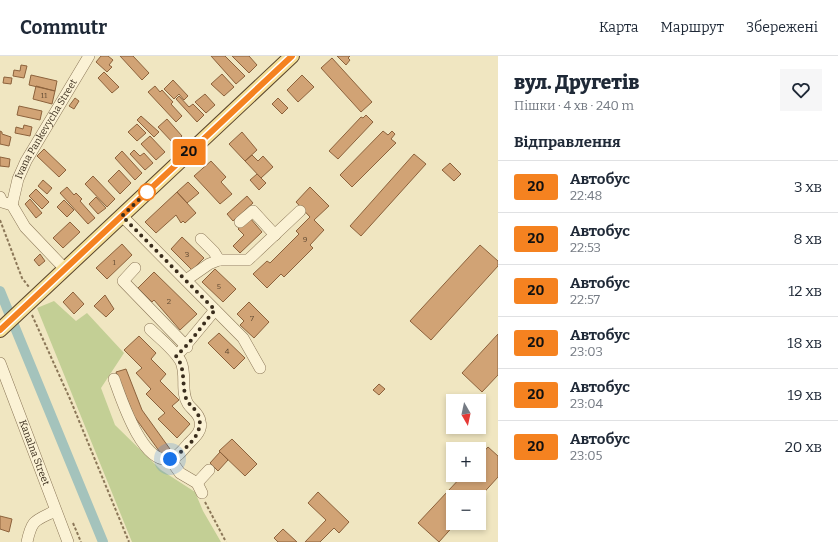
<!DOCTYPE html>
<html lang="uk">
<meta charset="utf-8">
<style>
:root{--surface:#fff;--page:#f6f6f7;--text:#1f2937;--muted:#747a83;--line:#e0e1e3}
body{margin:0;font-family:Bitter,serif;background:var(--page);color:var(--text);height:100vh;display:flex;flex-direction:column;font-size:15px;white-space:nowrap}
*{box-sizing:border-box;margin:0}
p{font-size:13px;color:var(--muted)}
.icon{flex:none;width:22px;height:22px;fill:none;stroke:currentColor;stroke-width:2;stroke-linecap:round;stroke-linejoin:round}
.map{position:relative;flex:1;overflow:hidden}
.drawer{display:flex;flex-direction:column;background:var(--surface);width:340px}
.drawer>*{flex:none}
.badge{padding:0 8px;border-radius:3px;font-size:14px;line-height:26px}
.needle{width:26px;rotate:171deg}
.controls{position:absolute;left:446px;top:338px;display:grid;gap:8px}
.controls a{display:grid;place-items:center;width:40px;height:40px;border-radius:0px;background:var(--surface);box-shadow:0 2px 6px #0003;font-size:20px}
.you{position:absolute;width:20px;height:20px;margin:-10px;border:3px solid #fff;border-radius:50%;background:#1a73e8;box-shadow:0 0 0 6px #1a73e833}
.map>.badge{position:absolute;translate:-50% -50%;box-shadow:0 0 0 2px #fff}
h2{padding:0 16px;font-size:15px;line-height:36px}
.round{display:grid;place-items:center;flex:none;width:42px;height:42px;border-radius:0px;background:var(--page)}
.summary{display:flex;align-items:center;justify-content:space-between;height:68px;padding:0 16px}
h1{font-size:19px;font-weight:800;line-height:30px}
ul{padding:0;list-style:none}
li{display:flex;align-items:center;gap:12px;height:52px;padding:0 16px;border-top:1px solid var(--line)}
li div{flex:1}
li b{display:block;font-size:15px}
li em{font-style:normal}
li .badge{min-width:44px;font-weight:700;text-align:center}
header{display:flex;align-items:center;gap:24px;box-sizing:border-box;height:56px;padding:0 20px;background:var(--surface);border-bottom:1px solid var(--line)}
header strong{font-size:19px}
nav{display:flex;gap:22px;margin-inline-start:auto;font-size:14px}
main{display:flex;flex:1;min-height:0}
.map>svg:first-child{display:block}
.green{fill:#c3cf95}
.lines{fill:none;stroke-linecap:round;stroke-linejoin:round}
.canal{stroke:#a4c3bc;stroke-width:10}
.building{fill:#d1a375;stroke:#8c623c}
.minor-casing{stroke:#8b7758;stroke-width:12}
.major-casing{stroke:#59452c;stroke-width:16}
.path{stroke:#8b7758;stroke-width:2;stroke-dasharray:3 2;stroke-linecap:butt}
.minor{stroke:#fbf2d5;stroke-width:11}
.major{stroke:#f6e097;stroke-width:14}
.line-casing{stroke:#fff;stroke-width:9}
.line{stroke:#f58220;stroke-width:6}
.walk{stroke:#3a2d1d;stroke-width:4;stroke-dasharray:0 7.2}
.stop-dot{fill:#fff;stroke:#f58220;stroke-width:2}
.labels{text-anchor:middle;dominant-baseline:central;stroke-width:3;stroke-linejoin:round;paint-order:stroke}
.number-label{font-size:8px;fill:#604a33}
.street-label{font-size:10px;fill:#3a2d1d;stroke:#f7efd2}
</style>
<header>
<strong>Commutr</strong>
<nav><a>Карта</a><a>Маршрут</a><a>Збережені</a></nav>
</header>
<main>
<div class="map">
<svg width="498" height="486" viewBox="0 0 498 486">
<rect width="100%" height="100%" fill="#f0e6c1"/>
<path class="green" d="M 54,245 L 76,265 L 87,257 L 124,297 L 101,332 L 115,369 L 161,414 L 195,436 L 203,455 L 221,486 L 132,486 L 37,252 Z"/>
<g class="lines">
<path class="canal" d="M 0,235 L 103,486"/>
</g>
<path class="building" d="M 101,0 L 108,0 L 113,4 L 109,9 L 112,11 L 107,16 L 96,6 Z
M 120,0 L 133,0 L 149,17 L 142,24 Z
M 211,0 L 225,0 L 245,20 L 236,28 Z
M 232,0 L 249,0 L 257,9 L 249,17 Z
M 337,0 L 350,0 L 348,2 L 350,4 L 346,9 Z
M 332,2 L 372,46 L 361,56 L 321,12 Z
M 21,9 L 27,10 L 24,22 L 13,20 L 14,14 L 20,15 Z
M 104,16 L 119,31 L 112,37 L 98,22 Z
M 222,18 L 234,31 L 224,40 L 211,28 Z
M 31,19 L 57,25 L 55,35 L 29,29 Z
M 302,19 L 314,31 L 298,46 L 287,34 Z
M 4,21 L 12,22 L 11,28 L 3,27 Z
M 173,24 L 188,40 L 184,44 L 179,38 L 174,43 L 164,33 Z
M 36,30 L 55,35 L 52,48 L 33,43 Z
M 155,30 L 160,36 L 162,34 L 173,46 L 171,48 L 182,60 L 176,66 L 148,36 Z
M 205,38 L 215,49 L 206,57 L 195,46 Z
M 179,40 L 189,51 L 193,48 L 204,59 L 197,66 L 176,43 Z
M 75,42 L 79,45 L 74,53 L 69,50 Z
M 278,42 L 288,52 L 282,58 L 272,48 Z
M 19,50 L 42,55 L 40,64 L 17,59 Z
M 366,59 L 373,66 L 338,103 L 329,95 L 361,61 L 363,62 Z
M 141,60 L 159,76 L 154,81 L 137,64 Z
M 167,63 L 182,80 L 174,88 L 158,71 Z
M 137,68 L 146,77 L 137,85 L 128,76 Z
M 24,69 L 32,71 L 30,80 L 15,77 L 16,71 L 23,73 Z
M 0,75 L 2,76 L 2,78 L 11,81 L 9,90 L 0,88 Z
M 383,75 L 388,79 L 392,75 L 395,78 L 391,83 L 396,87 L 352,131 L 340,119 Z
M 242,76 L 257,94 L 245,105 L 229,88 Z
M 150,80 L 165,96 L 156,104 L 141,88 Z
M 44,93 L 66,114 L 59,121 L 37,100 Z
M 134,94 L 140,100 L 144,97 L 153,107 L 145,114 L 130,98 Z
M 122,95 L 142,117 L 135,124 L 115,102 Z
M 414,98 L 426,108 L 361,180 L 350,170 Z
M 252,99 L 258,105 L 263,100 L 273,111 L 261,122 L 245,105 Z
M 0,101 L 10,103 L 9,111 L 0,110 Z
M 211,105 L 226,121 L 221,126 L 232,138 L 220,148 L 194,120 Z
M 450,107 L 461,118 L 454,125 L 442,114 Z
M 119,114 L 131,127 L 120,138 L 108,125 Z
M 257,118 L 266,127 L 259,134 L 250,124 Z
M 93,120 L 115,143 L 107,151 L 85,128 Z
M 43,124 L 52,132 L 47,138 L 38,130 Z
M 188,126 L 199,137 L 187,147 L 177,136 Z
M 67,131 L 74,139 L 76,137 L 82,143 L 80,145 L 95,162 L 88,168 L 60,137 Z
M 310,131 L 329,150 L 314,164 L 324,174 L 310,189 L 313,192 L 284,221 L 281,218 L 267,232 L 253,218 L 267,205 L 270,207 L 299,178 L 296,175 L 310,161 L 296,146 Z
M 36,133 L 49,146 L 42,153 L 29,140 Z
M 177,136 L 196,157 L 185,167 L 183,165 L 181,167 L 176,159 L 156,177 L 145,166 Z
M 247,140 L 253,147 L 233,165 L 227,158 Z
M 96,141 L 106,152 L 98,158 L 89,148 Z
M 30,143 L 42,157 L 36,162 L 25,148 Z
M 64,144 L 74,154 L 67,161 L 57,151 Z
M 250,162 L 262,176 L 240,197 L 233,190 L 244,179 L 238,173 Z
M 70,166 L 80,176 L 63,192 L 53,182 Z
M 182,181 L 204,202 L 192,214 L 171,193 Z
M 122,188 L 132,199 L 107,223 L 96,212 Z
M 480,189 L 498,205 L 498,210 L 431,284 L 410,265 Z
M 40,198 L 45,205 L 39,210 L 34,204 Z
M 215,213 L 236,233 L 223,246 L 202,226 Z
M 154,216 L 197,258 L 180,274 L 154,244 L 152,246 L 138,232 Z
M 73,236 L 84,248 L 74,258 L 63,246 Z
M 105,239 L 114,253 L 106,261 L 94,250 Z
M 249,246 L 269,266 L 254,282 L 240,269 L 244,265 L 237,258 Z
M 219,277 L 245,302 L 234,313 L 208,287 Z
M 498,278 L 498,319 L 482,336 L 462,317 Z
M 139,280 L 156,297 L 151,303 L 166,318 L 160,325 L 179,344 L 172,350 L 190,368 L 177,382 L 158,363 L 165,357 L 146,338 L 151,333 L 136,317 L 142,312 L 124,294 Z
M 126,313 L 142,354 L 170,393 L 162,399 L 134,360 L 116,316 Z
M 379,328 L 385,333 L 379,339 L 373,334 Z
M 232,383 L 257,408 L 245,420 L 219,395 Z
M 488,391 L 498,400 L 498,421 L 479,442 L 453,441 L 453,467 L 456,467 L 439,486 L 418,467 L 463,419 L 479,419 L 479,401 Z
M 220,396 L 228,404 L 218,415 L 210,407 Z
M 318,436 L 349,466 L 339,477 L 334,472 L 320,486 L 305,486 L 326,464 L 308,447 Z
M 0,460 L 12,463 L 9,476 L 0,473 Z
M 283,473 L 297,486 L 278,486 L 274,482 Z"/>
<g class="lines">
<defs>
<g id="minor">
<path d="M 0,141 L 2,146 L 12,149 L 25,171 L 65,213"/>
<path id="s1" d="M 12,149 L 18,123 L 26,105 L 89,0"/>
<path d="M 122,160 L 243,282 L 260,312"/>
<path d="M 240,166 L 253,155 L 275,179"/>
<path d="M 201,183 L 214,196 L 219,204"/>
<path d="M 135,212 L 123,225 L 187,291"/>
<path d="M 186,224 L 209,208 L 219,204 L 248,204 L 300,155"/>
<path d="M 181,295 L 215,254"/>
<path id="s2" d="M 0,307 L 68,486"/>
<path d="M 114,323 C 121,342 142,409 170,403 C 177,402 183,394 188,388 C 194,382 203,375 200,365 C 199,357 192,354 188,348 C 180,336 187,319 181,306 C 175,294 160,283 150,273"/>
<path d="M 170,403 L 180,417 L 197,427 L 202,437"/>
<path d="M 197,427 L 209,414"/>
<path d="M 27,486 C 32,463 35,465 55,455"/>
</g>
<path id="major" d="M 0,274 L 292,0"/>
</defs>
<use href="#minor" class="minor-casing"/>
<use href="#major" class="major-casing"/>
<path class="path" d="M 0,164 L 22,222 L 29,231
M 32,259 L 70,343 L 129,486
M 205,446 L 226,486
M 73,467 L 81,486"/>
<use href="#minor" class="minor"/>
<use href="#major" class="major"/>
</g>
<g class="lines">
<defs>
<path id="line" d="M 0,274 L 292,0"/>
</defs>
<use href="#line" class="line-casing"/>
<use href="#line" class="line"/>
<path class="walk" d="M 147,136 L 148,135 L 122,160 L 215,254 C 202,269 191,287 176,300 C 185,311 182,324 185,338 C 186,346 191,349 196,355 C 209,374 186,394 170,403"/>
</g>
<circle class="stop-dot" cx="147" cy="136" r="8"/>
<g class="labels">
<g class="number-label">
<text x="44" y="39">11</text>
<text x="305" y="183">9</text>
<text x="187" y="198">3</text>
<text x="114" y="206">1</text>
<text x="219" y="230">5</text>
<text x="169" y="245">2</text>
<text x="252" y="262">7</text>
<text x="227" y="295">4</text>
</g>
<g class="street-label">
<text stroke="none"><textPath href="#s1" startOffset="84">Ivana Pankevycha Street</textPath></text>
<text stroke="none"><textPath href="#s2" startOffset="96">Kanalna Street</textPath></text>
</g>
</g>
</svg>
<div class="controls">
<a><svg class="needle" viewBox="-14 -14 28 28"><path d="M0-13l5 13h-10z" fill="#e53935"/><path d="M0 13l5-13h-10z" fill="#747a83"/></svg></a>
<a>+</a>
<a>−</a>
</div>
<div class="you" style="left:170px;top:403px"></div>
<b class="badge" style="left:189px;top:96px;background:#f58220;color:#111">20</b>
</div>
<section class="drawer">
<div class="summary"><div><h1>вул. Другетів</h1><p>Пішки · 4 хв · 240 m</p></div><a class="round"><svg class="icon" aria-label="heart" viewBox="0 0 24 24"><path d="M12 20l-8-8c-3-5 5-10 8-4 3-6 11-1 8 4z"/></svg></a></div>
<h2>Відправлення</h2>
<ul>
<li><span class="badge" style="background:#f58220;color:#111">20</span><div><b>Автобус</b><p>22:48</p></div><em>3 хв</em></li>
<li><span class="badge" style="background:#f58220;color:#111">20</span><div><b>Автобус</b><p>22:53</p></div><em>8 хв</em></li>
<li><span class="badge" style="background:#f58220;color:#111">20</span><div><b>Автобус</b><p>22:57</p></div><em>12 хв</em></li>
<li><span class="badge" style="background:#f58220;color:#111">20</span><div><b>Автобус</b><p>23:03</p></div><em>18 хв</em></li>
<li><span class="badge" style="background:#f58220;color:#111">20</span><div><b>Автобус</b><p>23:04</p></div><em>19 хв</em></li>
<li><span class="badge" style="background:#f58220;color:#111">20</span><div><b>Автобус</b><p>23:05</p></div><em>20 хв</em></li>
</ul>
</section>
</main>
